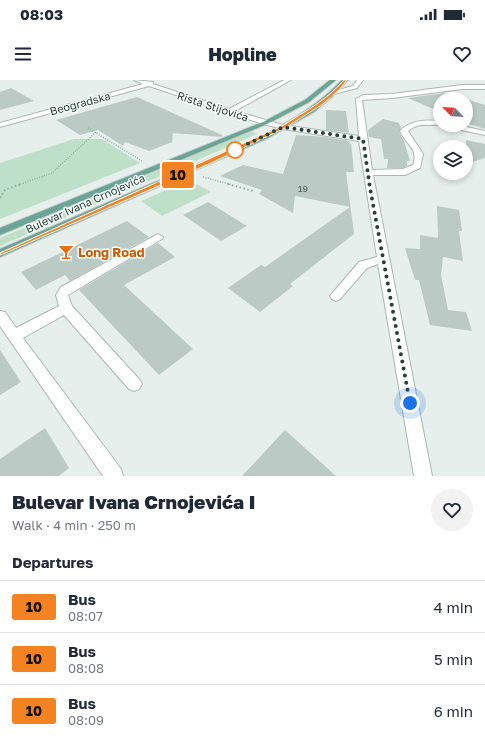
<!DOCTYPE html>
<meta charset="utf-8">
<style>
:root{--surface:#fff;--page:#f2f2f3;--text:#1f2937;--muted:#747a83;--line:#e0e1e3}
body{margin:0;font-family:"Golos Text",sans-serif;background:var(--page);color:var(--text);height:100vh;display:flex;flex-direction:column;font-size:15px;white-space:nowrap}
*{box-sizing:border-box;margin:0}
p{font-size:13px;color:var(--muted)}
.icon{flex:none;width:22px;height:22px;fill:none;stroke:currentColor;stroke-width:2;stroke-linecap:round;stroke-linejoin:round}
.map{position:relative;height:396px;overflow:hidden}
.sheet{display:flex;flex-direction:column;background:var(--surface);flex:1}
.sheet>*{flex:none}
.badge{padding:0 8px;border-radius:3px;font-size:14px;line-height:26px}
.needle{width:26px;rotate:294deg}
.buttons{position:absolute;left:433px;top:12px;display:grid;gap:8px}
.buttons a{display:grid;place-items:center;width:40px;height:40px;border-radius:50%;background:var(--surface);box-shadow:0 2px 6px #0003;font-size:20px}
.you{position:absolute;width:20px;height:20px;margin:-10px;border:3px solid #fff;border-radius:50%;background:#1a73e8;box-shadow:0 0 0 6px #1a73e833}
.map>.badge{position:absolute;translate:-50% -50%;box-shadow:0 0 0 2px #fff}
h2{padding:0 12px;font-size:15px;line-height:36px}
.round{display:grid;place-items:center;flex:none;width:42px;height:42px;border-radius:21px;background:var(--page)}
.head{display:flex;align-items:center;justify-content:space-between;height:68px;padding:0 12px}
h1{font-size:19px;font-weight:800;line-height:30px}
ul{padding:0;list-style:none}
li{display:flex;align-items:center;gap:12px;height:52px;padding:0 12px;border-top:1px solid var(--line)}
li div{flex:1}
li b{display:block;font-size:15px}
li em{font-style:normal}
li .badge{min-width:44px;font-weight:700;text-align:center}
.status{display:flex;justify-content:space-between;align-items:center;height:28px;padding:0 20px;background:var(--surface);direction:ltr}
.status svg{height:11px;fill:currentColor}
header{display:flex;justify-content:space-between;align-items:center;height:52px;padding:0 12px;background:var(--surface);font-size:18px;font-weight:800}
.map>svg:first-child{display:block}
.green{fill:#bfe0c8}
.building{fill:#bbcac4}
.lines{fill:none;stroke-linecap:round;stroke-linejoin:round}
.minor-casing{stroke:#a8b8b2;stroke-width:2}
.major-casing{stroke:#c2cac8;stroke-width:2}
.path-far1{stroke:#86b3a5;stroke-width:1.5;stroke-dasharray:1 1.5;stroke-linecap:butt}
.path{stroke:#86b3a5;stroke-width:2;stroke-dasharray:1.5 2.5;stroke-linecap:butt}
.minor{fill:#fff;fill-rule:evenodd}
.major{fill:#6aa596;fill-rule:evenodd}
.line{fill:#f58220;stroke:#fff}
.walk{stroke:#24423a;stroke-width:4;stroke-dasharray:0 7.2}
.stop-dot{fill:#fff;stroke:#f58220;stroke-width:2}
.labels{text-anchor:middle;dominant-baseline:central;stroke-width:3;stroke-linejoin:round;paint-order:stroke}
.far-number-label{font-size:9px;fill:#4a645c}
.far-street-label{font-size:11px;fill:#24423a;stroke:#f7fbf9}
.food-label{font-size:13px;font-weight:bold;fill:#c56008;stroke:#f7fbf9;text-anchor:start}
</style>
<div class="status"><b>08:03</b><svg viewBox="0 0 49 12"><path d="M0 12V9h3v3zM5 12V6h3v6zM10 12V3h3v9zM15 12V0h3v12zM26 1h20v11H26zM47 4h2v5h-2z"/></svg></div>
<header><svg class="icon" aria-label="menu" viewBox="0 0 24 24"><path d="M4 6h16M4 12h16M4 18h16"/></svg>Hopline<svg class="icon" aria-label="heart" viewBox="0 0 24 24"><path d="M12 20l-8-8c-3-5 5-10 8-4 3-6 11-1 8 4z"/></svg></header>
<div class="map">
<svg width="485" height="396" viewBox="0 0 485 396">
<rect width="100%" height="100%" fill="#e6efeb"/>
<path class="green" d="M 251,51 L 257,54 L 0,166 L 0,158 Z
M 74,59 L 102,59 L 140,83 L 0,139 L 0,83 Z
M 189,100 L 211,112 L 162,136 L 141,121 Z"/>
<path class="building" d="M 11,8 L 34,21 L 0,30 L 0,12 Z
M 445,13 L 465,19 L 440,19 L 440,32 L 408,18 Z
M 137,17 L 222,55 L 222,57 L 173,53 L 172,62 L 149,71 L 125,62 L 123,66 L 98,50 L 80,55 L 56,40 Z
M 466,19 L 485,25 L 485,49 L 466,43 Z
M 326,30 L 346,31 L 349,53 L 326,50 Z
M 383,39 L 399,43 L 401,48 L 399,52 L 404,61 L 410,81 L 407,81 L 407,86 L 403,88 L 387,88 L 388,79 L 384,79 L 381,59 L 369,57 L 368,50 Z
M 296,55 L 326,57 L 349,61 L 350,64 L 351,63 L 354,92 L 346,92 L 354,154 L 290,204 L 293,206 L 260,232 L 228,208 L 261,185 L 265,187 L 350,127 L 295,116 L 293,133 L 259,114 L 262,110 L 220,96 L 243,85 L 283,94 Z
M 466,60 L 485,64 L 485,78 L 466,84 Z
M 208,122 L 247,146 L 221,161 L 183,135 Z
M 437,126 L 459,130 L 462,151 L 459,151 L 463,181 L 443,177 L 441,195 L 448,230 L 466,232 L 472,251 L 430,245 L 419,200 L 415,200 L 405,168 L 420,169 L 420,155 L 438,158 Z
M 127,141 L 149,157 L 70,201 L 65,195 L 36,210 L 21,192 Z
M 158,163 L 175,177 L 124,205 L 193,269 L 159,295 L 79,210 Z
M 0,270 L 21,302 L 0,315 Z
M 45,348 L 69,388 L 59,396 L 0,396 L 0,379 Z
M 285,350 L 336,396 L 242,396 Z"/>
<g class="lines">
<defs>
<path id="minor" d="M 134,0 L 153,2 L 153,4 L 229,29 L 284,0 L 291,0 L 235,31 L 283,45 L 359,56 L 356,19 L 363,15 L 392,14 L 462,5 L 485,5 L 485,9 L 462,9 L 392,18 L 362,20 L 372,90 L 403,89 L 413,85 C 419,68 406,65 400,51 C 410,40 426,40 440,41 L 440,45 C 429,45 417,43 408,51 L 423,74 L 420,88 L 405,95 L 373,95 L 432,396 L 414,396 L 378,184 L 367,188 L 340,219 L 336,221 L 332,219 L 330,216 L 359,182 L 377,177 L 359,61 L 283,49 L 263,44 L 149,6 L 0,47 L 0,43 L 143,4 Z
M 357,0 L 363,0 L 357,8 L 334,14 L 331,12 L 353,6 Z
M 444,45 L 457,45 L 485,51 L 485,55 L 447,47 Z
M 158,154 L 163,157 L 162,159 L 68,215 L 72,226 L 139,299 L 142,304 L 139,309 L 134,311 L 129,309 L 64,235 L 23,258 L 121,389 L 123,396 L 103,396 L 0,246 L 0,231 L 5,232 L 16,248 L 59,226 L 56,215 L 61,207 Z"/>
<path id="major" d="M 330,0 L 336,0 L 309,22 L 267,44 L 0,155 L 0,148 L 263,42 L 305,20 Z
M 342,0 L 348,0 L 332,17 L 314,32 L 268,58 L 0,177 L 0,169 C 59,144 117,118 176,93 C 234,68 297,47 342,0 Z"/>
</defs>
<use href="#minor" class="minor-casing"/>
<use href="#major" class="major-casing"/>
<path class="path-far1" d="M 88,48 L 142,81
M 203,97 L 232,105
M 18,105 L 52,93 L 96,52"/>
<path class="path" d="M 228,104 L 253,111
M 0,118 L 5,110 L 21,104"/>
<use href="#minor" class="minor"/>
<use href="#major" class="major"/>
</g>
<path class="line" d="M 344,0 L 347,0 L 340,9 L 323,24 L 285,48 L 211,83 L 3,174 L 0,175 L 0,173 L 282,46 C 304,32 327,20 344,0 Z"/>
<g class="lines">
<path class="walk" d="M 235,70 L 283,47 L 363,59 L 370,108 L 410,323"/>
</g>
<defs>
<symbol id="bar-bare" viewBox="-9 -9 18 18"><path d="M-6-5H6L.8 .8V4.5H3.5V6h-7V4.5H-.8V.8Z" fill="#e8710a" stroke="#f7fbf9" stroke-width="2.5" paint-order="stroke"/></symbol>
</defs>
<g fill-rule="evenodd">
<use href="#bar-bare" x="55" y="161" width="22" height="22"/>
</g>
<circle class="stop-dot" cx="235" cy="70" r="8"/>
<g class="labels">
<g class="far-number-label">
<text x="303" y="108">19</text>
</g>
<g class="far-street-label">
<text transform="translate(80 23) rotate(-15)">Beogradska</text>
<text transform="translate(213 26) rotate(18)">Rista Stijovića</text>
<text transform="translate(85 123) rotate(-24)">Bulevar Ivana Crnojevića</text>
</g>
<g class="food-label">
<text x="78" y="172">Long Road</text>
</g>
</g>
</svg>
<div class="buttons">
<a><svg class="needle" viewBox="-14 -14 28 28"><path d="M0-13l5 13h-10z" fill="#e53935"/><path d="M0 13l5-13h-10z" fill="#747a83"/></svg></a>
<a><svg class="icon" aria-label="layers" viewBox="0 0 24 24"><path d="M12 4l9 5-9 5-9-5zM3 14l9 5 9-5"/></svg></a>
</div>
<div class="you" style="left:410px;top:323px"></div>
<b class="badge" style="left:178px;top:95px;background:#f58220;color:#111">10</b>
</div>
<section class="sheet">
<div class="head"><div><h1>Bulevar Ivana Crnojevića I</h1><p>Walk · 4 min · 250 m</p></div><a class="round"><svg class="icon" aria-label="heart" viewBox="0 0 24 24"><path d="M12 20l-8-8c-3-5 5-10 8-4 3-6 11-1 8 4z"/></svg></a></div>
<h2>Departures</h2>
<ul>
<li><span class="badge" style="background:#f58220;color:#111">10</span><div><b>Bus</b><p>08:07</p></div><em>4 min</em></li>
<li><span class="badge" style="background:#f58220;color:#111">10</span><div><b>Bus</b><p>08:08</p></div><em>5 min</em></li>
<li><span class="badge" style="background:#f58220;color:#111">10</span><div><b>Bus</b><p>08:09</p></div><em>6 min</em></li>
</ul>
</section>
